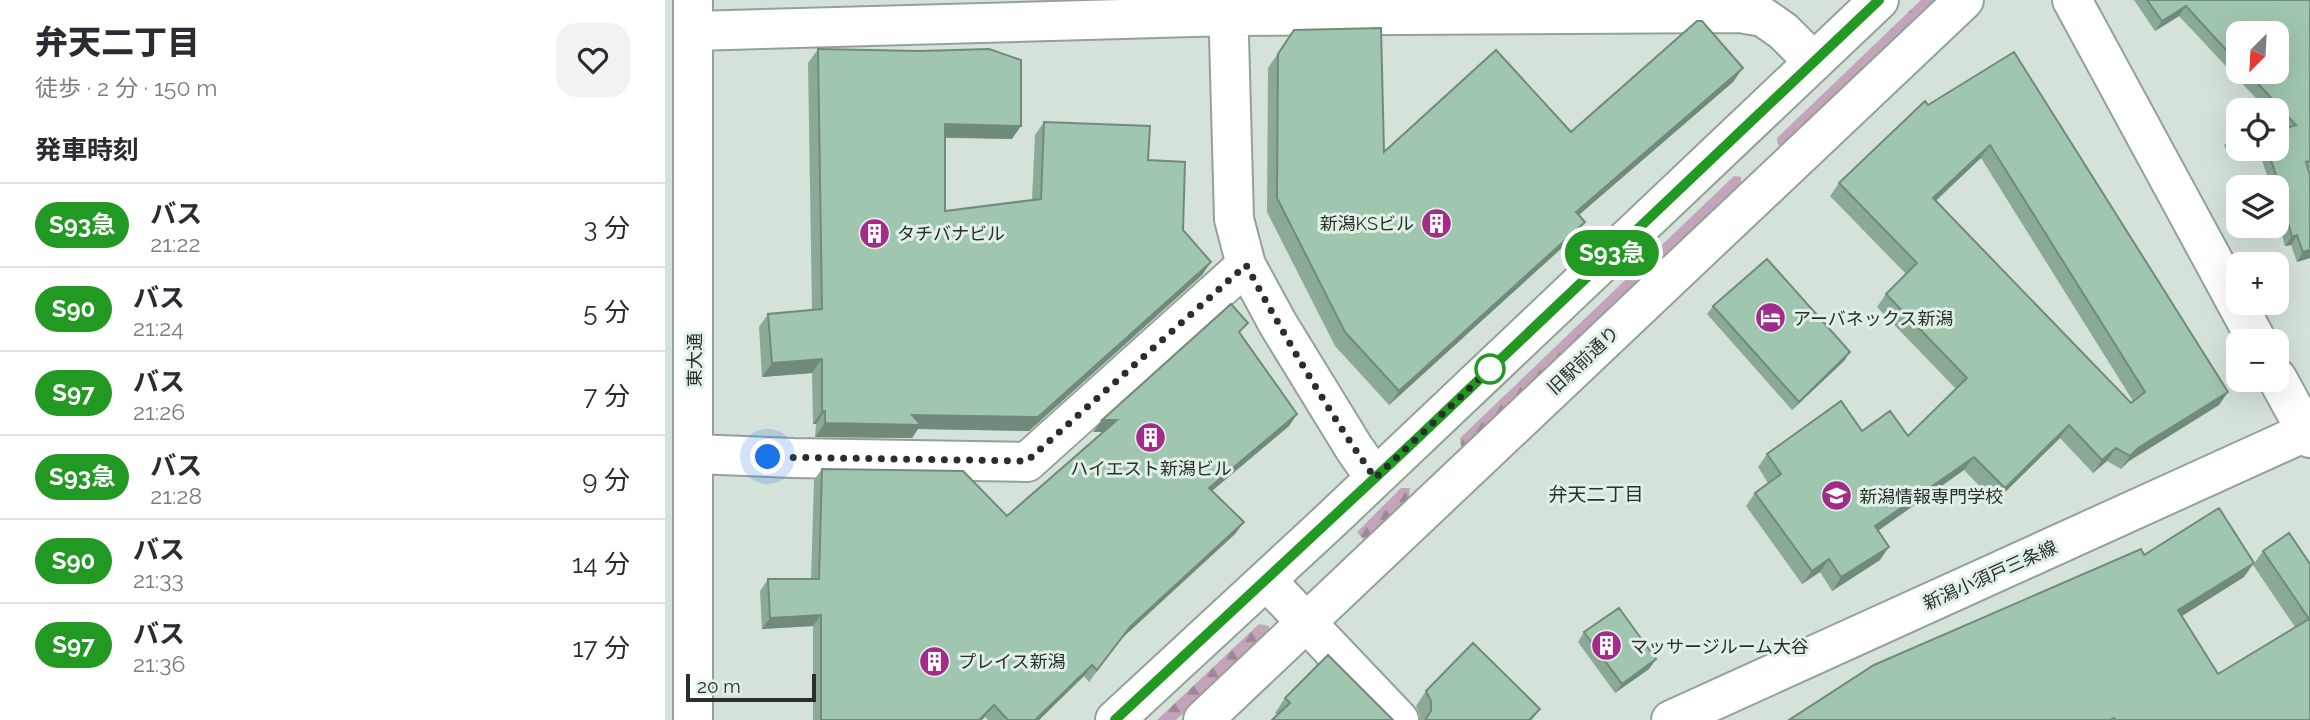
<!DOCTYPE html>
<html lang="ja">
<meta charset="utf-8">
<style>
:root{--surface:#fff;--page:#f2f2f3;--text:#2b2b33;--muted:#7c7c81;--line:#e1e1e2}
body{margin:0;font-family:Raleway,"Noto Sans JP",sans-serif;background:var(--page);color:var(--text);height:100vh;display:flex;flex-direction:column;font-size:26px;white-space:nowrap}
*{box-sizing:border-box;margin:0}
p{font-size:23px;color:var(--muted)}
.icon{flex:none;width:38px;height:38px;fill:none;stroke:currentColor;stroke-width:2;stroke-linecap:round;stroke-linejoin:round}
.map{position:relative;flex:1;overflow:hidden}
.drawer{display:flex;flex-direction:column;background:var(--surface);width:665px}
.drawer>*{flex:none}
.badge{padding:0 14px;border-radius:23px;font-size:24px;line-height:46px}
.needle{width:46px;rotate:204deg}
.tools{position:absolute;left:1561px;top:21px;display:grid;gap:14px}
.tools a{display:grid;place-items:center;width:63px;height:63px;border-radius:14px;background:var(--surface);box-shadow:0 7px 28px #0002;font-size:35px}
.scale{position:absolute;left:21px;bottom:18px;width:130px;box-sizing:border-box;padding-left:7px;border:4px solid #292f2b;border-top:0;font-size:19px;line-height:24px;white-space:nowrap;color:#292f2b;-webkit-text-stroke:5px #e1f0e6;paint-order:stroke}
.you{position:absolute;width:35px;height:35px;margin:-18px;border:5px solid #fff;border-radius:50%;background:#1a73e8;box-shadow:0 0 0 10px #1a73e833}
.map>.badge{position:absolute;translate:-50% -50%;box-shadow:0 0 0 4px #fff}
h2{padding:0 35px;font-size:26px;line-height:63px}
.round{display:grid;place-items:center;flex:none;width:74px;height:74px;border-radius:21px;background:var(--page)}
.summary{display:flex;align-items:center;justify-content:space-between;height:119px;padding:0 35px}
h1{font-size:33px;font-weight:800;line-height:52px}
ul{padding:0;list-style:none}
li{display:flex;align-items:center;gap:21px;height:84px;padding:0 35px;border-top:2px solid var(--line)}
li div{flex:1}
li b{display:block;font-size:26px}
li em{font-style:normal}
li .badge{min-width:77px;font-weight:700;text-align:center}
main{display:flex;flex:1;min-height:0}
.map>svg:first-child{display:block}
.forest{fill:url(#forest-firs)}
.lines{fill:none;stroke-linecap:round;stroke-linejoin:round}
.minor-casing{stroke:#94a199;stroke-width:42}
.major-casing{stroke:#94a199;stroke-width:42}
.highway-casing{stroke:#94a199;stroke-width:42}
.path{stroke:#858f88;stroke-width:4.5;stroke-dasharray:2 5;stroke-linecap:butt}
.minor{stroke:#fff;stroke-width:38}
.major{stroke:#fff;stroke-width:38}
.highway{stroke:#fff;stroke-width:38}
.wall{fill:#8aaa96;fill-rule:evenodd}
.shaded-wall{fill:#718b7a}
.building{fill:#a1c6af;stroke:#718b7a;stroke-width:2;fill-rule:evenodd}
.line-casing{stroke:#fff;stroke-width:16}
.line{stroke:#292;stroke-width:10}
.walk{stroke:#292f2b;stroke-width:7;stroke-dasharray:0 12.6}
.stop-dot{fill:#fff;stroke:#292;stroke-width:3.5}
.labels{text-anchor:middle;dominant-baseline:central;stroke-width:6;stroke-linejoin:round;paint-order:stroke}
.poi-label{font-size:18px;fill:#292f2b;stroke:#e1f0e6;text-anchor:start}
.street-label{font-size:18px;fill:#292f2b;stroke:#e1f0e6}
.neighbourhood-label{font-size:19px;fill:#292f2b;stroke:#e1f0e6}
</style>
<main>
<section class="drawer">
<div class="summary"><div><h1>弁天二丁目</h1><p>徒歩 · 2 分 · 150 m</p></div><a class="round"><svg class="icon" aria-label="heart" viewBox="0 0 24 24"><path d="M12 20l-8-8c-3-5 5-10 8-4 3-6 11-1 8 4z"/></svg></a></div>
<h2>発車時刻</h2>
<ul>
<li><span class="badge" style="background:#292;color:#fff">S93急</span><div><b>バス</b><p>21:22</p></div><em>3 分</em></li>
<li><span class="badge" style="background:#292;color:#fff">S90</span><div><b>バス</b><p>21:24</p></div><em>5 分</em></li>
<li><span class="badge" style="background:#292;color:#fff">S97</span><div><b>バス</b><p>21:26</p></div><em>7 分</em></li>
<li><span class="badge" style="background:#292;color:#fff">S93急</span><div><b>バス</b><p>21:28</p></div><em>9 分</em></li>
<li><span class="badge" style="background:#292;color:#fff">S90</span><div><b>バス</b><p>21:33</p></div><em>14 分</em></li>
<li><span class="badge" style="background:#292;color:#fff">S97</span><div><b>バス</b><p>21:36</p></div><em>17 分</em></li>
</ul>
</section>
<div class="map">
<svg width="1645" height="720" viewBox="0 0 1645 720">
<defs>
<pattern id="forest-firs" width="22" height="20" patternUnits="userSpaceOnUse" patternTransform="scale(1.75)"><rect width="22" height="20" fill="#c4a4ba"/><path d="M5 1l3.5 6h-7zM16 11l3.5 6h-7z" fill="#9f8697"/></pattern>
</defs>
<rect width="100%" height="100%" fill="#d4e2d9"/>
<path class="forest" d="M 1256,0 L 1276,0 L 1119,147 L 1113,145 L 1112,138 Z
M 1069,176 L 1076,177 L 1076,187 L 804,446 L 796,446 L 795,438 Z
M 736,488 L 745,488 L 744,497 L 700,541 L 692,532 Z
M 594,624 L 604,626 L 603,635 L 511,720 L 492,720 Z"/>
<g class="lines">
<defs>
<path id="minor" d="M 563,0 L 569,219 L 581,265 L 613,324 L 689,448 L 710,478
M 1407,0 L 1592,341
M 29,31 L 564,16 L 1075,13 L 1098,17 L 1118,31 L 1149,62
M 1612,378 L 1645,438
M 29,454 L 128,458 L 362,462 L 581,265
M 601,580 L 734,720
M 450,720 L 667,519 L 1214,0
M 538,720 L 1299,0"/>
<path id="major" d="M 1006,720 L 1645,430"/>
<path id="highway" d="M 28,0 L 28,720"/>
</defs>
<use href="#minor" class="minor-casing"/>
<use href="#major" class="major-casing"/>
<use href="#highway" class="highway-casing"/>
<path class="path" d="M 1612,127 L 1621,124
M 1560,147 L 1573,142"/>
<use href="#minor" class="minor"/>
<use href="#major" class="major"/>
<use href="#highway" class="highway"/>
</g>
<path class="wall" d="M 1469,0 L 1645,0 L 1645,168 L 1643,169 L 1645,258 L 1632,262 L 1626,245 L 1620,246 L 1612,216 L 1612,187 L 1606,187 L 1593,149 L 1612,149 L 1619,129 L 1612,121 L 1612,110 L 1602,110 L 1514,16 L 1490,31 ZM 1573,33 L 1612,72 L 1573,72 Z
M 629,30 L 719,152 L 906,132 L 1068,82 L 914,215 L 920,222 L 910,236 L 724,405 L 670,346 L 602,212 L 603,68 Z
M 153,49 L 255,51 L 347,139 L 280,138 L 280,211 L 367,200 L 370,135 L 379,122 L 483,160 L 518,230 L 546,262 L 537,275 L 364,431 L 253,429 L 247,438 L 150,437 L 151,424 L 148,424 L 147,373 L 97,377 L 94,327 L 103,314 L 147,310 L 143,63 Z
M 1349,52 L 1554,405 L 1464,461 L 1456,469 L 1442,461 L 1428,473 L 1395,438 L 1330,502 L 1299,470 L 1213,531 L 1215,560 L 1167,591 L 1155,572 L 1137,584 L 1081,506 L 1090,493 L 1103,483 L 1093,467 L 1102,454 L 1197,431 L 1243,436 L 1291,389 L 1212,307 L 1221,294 L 1241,274 L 1165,196 L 1174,183 L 1263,105 ZM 1316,158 L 1468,401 L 1466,403 L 1271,201 Z
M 1048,306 L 1185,352 L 1179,361 L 1127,410 L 1042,314 Z
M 576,334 L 632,414 L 624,426 L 547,491 L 579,522 L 570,534 L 456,639 L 424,682 L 419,676 L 374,720 L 323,720 L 320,717 L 317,720 L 148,720 L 148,626 L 97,629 L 95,591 L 103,579 L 146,579 L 149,480 L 157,469 L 342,516 L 439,432 L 428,432 Z
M 1598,551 L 1645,564 L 1645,720 L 1124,720 L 1479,555 L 1579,577 L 1517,616 L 1553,674 L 1630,627 L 1588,565 Z
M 919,632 L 991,659 L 984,669 L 950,693 L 913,642 Z
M 761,691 L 875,709 L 867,720 L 755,720 L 755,716 L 751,706 Z
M 620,698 L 728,720 L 612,715 L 610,713 Z"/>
<path class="shaded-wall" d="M 1521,6 L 1514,16 L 1490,31 L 1497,21 Z
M 1078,68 L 1068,82 L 901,226 L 911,212 Z
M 280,124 L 356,126 L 347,139 L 270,137 Z
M 1325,145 L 1316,158 L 1259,211 L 1268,198 Z
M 920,222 L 910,236 L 724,405 L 734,391 Z
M 1632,235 L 1626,245 L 1620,246 L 1627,237 Z
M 1645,250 L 1645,258 L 1632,262 L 1638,252 Z
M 546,262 L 537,275 L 364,431 L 253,429 L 247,438 L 150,437 L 160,423 Z
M 1185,352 L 1179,361 L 1127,410 L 1134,402 Z
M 157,359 L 147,373 L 97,377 L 107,363 Z
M 1563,392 L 1554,405 L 1464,461 L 1456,469 L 1465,456 L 1473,448 Z
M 157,411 L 160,411 L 151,424 L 148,424 Z
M 632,414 L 624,426 L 536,500 L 544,488 Z
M 437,420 L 452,420 L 444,432 L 428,432 Z
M 1404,425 L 1395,438 L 1330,502 L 1340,488 Z
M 1451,448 L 1442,461 L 1428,473 L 1437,460 Z
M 1309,457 L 1299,470 L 1201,539 L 1210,526 Z
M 579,522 L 570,534 L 456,639 L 424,682 L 465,627 Z
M 1224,547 L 1215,560 L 1167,591 L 1176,577 Z
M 1164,559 L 1155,572 L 1137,584 L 1147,571 Z
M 1589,563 L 1579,577 L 1504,624 L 1513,610 Z
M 156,615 L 148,626 L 97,629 L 105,618 Z
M 991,659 L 984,669 L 950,693 L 957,684 Z
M 427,665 L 419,676 L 374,720 L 370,720 Z
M 329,705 L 317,720 L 314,720 Z"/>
<path class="building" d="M 1482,0 L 1645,0 L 1645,161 L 1641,162 L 1645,175 L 1645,250 L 1638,252 L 1632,235 L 1627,237 L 1615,193 L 1617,192 L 1602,149 L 1612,149 L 1612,131 L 1631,125 L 1582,72 L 1612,72 L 1612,33 L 1573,33 L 1573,63 L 1521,6 L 1497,21 Z
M 1032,21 L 1037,21 L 1078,68 L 911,212 L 920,222 L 734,391 L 680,332 L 612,198 L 613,54 L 629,30 L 716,28 L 719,152 L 831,50 L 906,132 Z
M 153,49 L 255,51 L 324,49 L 356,60 L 356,126 L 280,124 L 280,211 L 376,199 L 379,122 L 485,126 L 483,160 L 520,162 L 518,230 L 546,262 L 373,417 L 247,415 L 256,425 L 160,423 L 160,411 L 157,411 L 157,359 L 107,363 L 103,314 L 157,309 Z
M 1349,52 L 1563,392 L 1473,448 L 1465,456 L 1451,448 L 1437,460 L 1404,425 L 1340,488 L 1309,457 L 1210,526 L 1224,547 L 1176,577 L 1164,559 L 1147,571 L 1090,493 L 1116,474 L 1102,454 L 1176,401 L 1197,431 L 1225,411 L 1243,436 L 1302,378 L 1221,294 L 1252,263 L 1174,183 L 1260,101 L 1263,105 ZM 1325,145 L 1480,392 L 1466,403 L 1268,198 Z
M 1102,259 L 1185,352 L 1134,402 L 1048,306 Z
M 566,304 L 583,323 L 574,332 L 632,414 L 544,488 L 579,522 L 465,627 L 432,670 L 427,665 L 370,720 L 343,720 L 329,705 L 314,720 L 156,720 L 156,615 L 105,618 L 103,579 L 154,579 L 157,469 L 298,471 L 342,516 L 452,420 L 437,420 Z
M 1554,508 L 1589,563 L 1513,610 L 1553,674 L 1644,619 L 1598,551 L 1624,533 L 1645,564 L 1645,720 L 1450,720 L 1449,718 L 1445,720 L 1124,720 L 1209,665 L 1476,549 L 1479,555 Z
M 954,608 L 991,659 L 957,684 L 919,632 Z
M 808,643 L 875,709 L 864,720 L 760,720 L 766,711 L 766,701 L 761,691 Z
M 663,655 L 728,720 L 607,720 L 625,703 L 620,698 Z"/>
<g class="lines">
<defs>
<path id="line" d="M 450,720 L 741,449 L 1214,0"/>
</defs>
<use href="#line" class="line-casing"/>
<use href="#line" class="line"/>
<path class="walk" d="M 103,457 L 362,461 L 581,265 C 621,338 662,410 710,478 L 825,369"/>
</g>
<defs>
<symbol id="building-disc" viewBox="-11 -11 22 22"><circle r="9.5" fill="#a12d88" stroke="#e1f0e6"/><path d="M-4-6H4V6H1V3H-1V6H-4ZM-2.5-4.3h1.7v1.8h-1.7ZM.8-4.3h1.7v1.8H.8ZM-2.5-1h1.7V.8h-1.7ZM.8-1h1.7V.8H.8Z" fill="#fff"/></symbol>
<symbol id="hotel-disc" viewBox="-11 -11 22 22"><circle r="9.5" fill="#a12d88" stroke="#e1f0e6"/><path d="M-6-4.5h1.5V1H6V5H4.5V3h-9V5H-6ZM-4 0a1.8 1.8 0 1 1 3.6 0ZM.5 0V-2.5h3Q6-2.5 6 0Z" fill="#fff"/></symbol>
<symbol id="university-disc" viewBox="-11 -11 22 22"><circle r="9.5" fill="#a12d88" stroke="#e1f0e6"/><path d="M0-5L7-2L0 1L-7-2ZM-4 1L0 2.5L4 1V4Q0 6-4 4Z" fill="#fff"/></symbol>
</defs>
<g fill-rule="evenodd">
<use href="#building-disc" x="754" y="206" width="35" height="35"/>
<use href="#building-disc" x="192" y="216" width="35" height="35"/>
<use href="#hotel-disc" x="1088" y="300" width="35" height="35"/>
<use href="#building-disc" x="468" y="420" width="35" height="35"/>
<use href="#university-disc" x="1154" y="478" width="35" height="35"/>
<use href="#building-disc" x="924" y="628" width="35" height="35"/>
<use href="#building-disc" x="252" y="644" width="35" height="35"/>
</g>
<circle class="stop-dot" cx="825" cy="369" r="14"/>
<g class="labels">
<g class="poi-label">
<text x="749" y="223" text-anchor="end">新潟KSビル</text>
<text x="232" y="233">タチバナビル</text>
<text x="1128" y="318">アーバネックス新潟</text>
<text x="486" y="468" text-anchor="middle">ハイエスト新潟ビル</text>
<text x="1194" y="496">新潟情報専門学校</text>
<text x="965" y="646">マッサージルーム大谷</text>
<text x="293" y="661">プレイス新潟</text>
</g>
<g class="street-label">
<text transform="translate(29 360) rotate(-90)">東大通</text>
<text transform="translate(918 360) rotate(-43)">旧駅前通り</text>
<text transform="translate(1325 575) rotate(-24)">新潟小須戸三条線</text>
</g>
<g class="neighbourhood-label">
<text x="931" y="494">弁天二丁目</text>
</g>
</g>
</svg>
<div class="tools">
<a><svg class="needle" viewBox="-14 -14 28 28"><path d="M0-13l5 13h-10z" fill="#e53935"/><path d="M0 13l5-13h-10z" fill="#7c7c81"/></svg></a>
<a><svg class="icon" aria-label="locate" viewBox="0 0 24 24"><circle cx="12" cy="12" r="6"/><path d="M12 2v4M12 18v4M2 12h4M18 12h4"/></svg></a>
<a><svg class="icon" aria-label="layers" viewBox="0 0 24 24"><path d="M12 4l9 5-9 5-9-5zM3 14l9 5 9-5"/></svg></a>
<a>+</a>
<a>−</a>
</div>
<div class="scale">20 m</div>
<div class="you" style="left:103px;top:457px"></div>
<b class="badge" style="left:947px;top:253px;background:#292;color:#fff">S93急</b>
</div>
</main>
